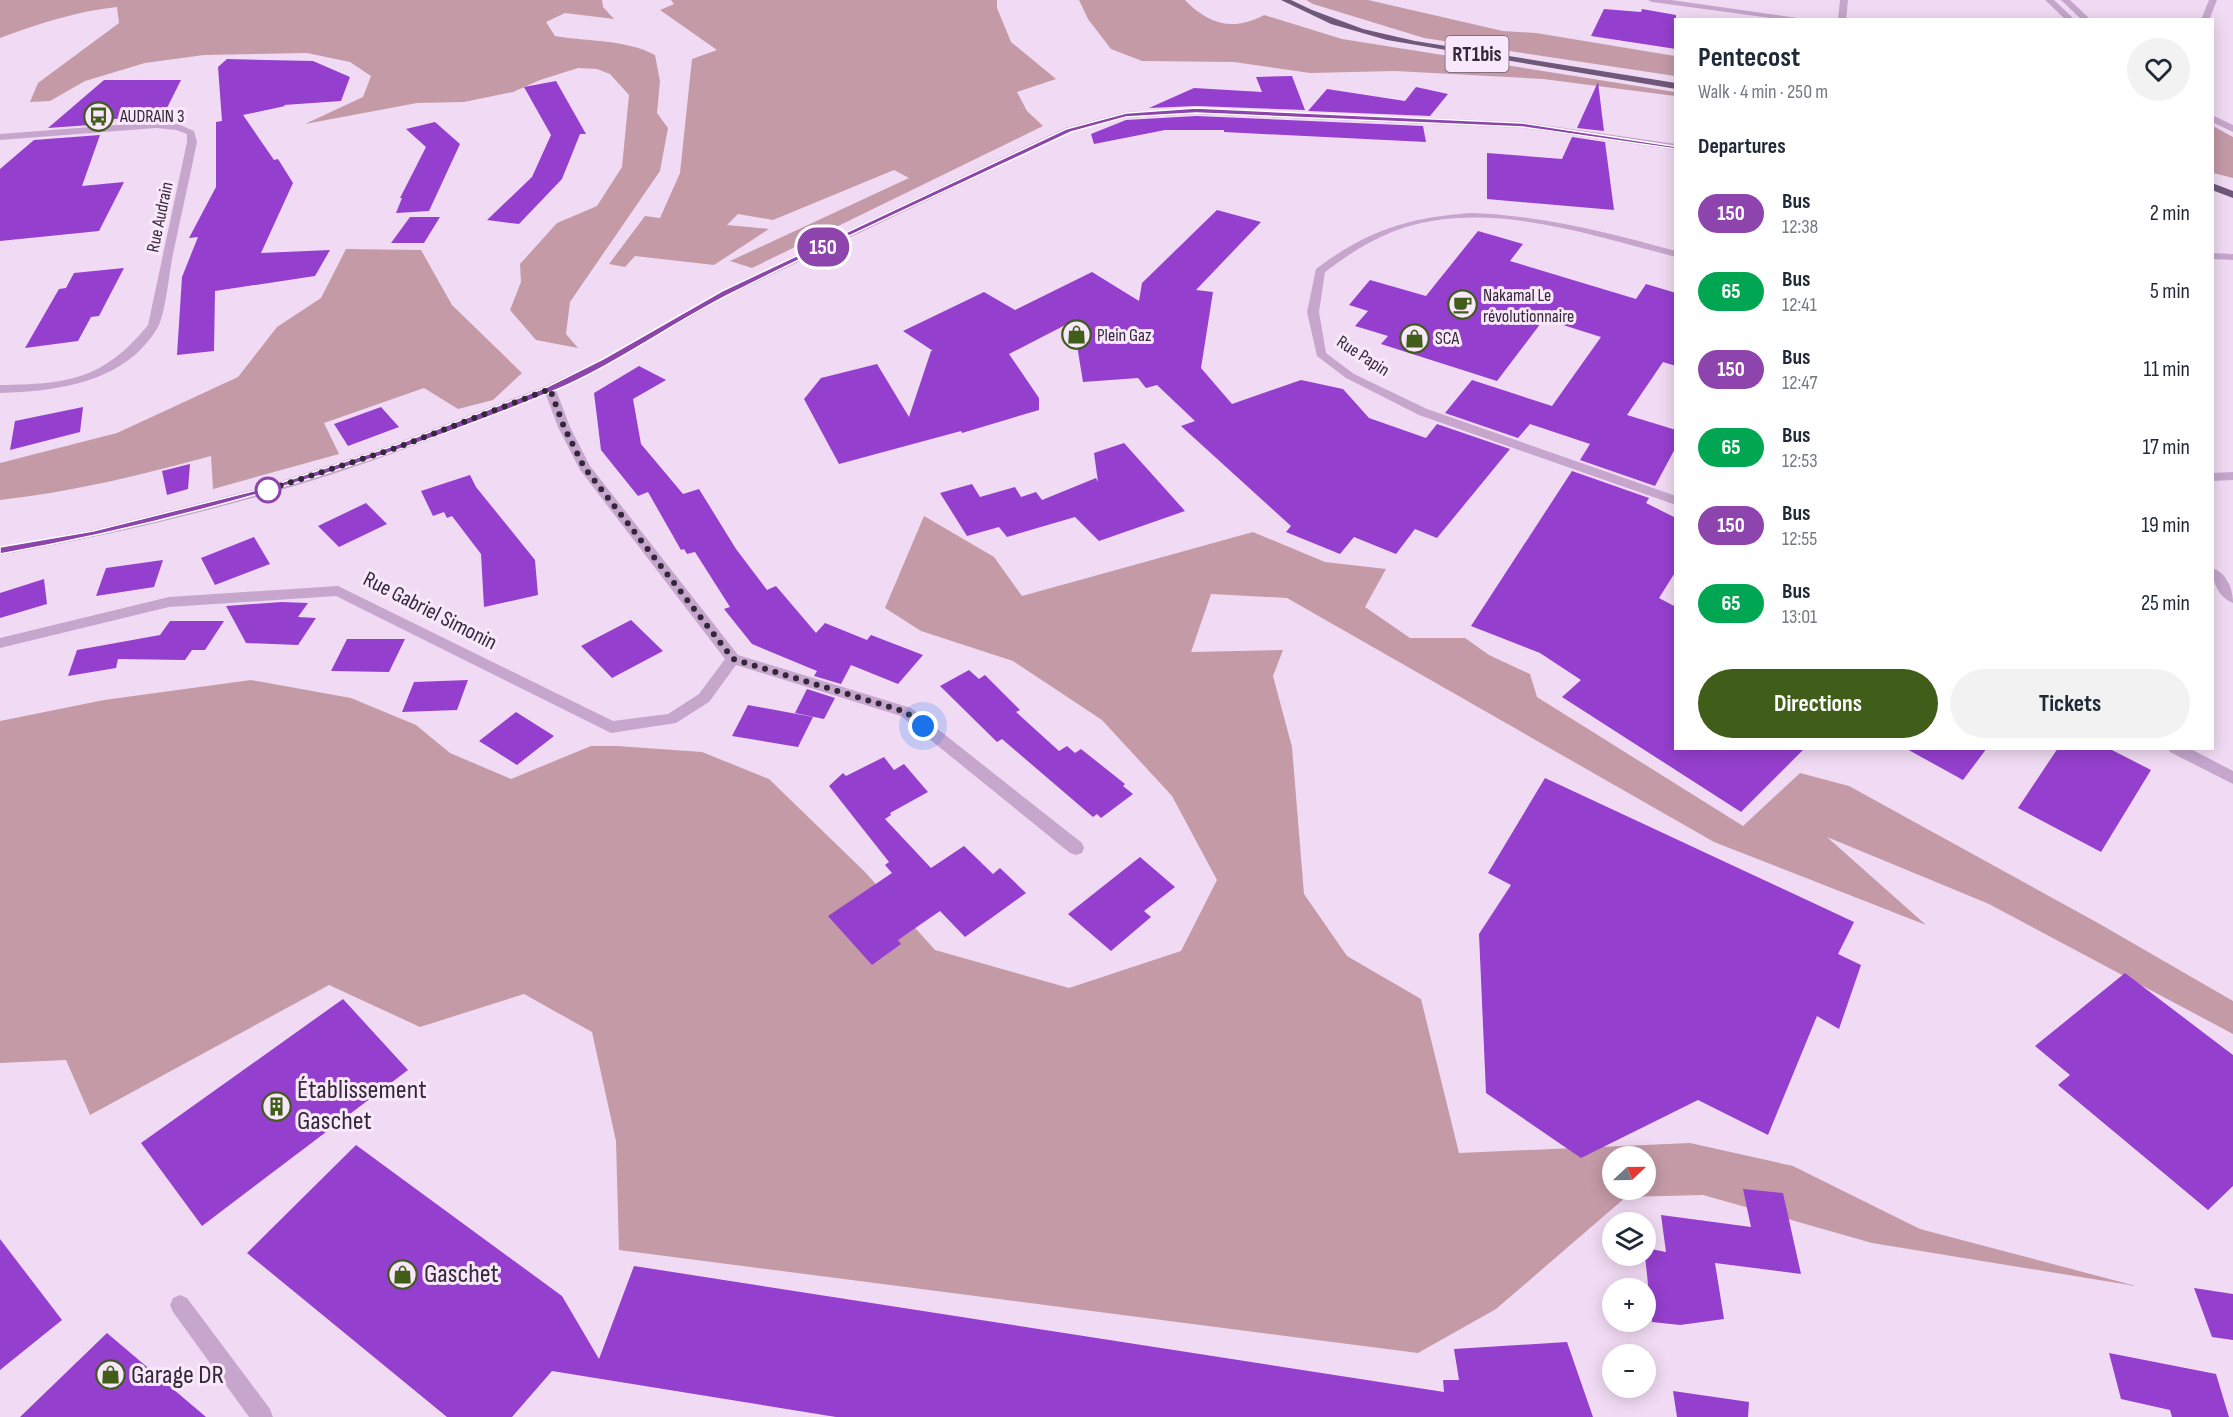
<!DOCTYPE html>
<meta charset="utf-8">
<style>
:root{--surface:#fff;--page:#f2f2f3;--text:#1f2937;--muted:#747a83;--accent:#405d1a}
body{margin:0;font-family:"Sofia Sans Condensed",sans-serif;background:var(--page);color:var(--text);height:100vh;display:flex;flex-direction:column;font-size:22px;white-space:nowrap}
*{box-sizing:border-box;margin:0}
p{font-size:20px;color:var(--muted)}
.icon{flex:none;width:33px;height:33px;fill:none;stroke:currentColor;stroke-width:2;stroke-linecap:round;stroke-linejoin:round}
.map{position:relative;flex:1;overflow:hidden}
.side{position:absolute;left:1674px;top:18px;width:540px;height:732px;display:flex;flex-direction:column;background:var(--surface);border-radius:0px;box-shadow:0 3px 15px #0003}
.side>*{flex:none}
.badge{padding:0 12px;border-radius:20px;font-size:21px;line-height:39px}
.needle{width:39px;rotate:68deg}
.buttons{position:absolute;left:1602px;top:1146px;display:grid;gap:12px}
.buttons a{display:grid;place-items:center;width:54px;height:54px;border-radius:50%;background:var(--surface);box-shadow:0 3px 15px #0003;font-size:30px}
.you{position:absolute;width:30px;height:30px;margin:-15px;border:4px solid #fff;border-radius:50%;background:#1a73e8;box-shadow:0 0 0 9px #1a73e833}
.map>.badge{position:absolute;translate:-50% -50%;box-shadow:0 0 0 3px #fff}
h2{padding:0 24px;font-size:22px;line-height:54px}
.round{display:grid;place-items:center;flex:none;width:63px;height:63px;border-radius:32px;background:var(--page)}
.headline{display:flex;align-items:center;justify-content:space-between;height:102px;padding:0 24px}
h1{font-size:28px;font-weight:700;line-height:45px}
.button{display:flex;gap:12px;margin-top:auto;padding:12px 24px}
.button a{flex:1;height:69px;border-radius:36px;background:var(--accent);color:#fff;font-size:24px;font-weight:700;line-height:69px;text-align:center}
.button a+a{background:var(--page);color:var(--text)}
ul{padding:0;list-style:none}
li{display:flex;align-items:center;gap:18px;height:78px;padding:0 24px}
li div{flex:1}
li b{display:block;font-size:22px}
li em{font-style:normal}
li .badge{min-width:66px;font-weight:700;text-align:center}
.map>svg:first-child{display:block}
.green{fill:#c49aa7;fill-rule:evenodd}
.building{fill:#953fce}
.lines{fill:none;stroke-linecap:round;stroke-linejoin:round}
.street{fill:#c6a6cd;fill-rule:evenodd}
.primary{fill:#70587b;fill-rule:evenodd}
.line{fill:#8e44ad;stroke:#fff;stroke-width:1.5}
.walk{stroke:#332838;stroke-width:6;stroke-dasharray:0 10.8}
.stop-dot{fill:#fff;stroke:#8e44ad;stroke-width:3}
.labels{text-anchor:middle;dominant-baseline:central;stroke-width:6;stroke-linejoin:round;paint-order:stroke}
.far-poi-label{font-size:18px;fill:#332838;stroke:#f9e8fb;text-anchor:start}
.far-street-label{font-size:18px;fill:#332838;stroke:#f9e8fb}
.shield{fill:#f9e8fb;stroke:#6e6272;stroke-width:1.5}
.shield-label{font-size:21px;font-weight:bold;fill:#332838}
.street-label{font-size:22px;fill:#332838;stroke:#f9e8fb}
.near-poi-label{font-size:27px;fill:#332838;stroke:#f9e8fb;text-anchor:start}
</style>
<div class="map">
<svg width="2233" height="1417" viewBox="0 0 2233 1417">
<rect width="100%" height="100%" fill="#f1dbf4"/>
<path class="green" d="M 0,0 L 602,0 L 603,7 L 614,19 L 565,13 L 546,22 L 555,36 C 589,42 625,39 655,55 L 660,81 L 657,113 L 668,128 L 660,171 L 570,302 L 566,334 L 578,348 L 536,340 L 510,310 L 521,282 L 520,264 L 557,223 L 597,206 L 622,167 L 629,95 L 610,74 L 597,69 L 578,68 L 540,80 L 513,92 L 464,102 L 417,103 L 305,124 L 363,97 L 371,76 L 350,62 L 307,53 L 204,55 L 145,63 L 85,81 L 50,101 L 30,102 L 38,83 L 119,23 L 117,7 C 77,11 38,24 0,38 Z
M 671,0 L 997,0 L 997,8 L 1011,42 L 1056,79 L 1017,92 L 1027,111 L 1043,126 L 752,268 L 730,261 L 909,178 L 894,170 L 773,220 L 738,214 L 727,225 L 769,229 L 714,265 L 635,256 L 625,267 L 609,264 L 645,216 L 660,218 L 680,173 L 692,59 L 717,50 L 660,10 L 674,4 Z
M 1079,0 L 1185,0 C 1208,24 1233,32 1264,15 L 1342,39 L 1675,92 L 1675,96 L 1543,79 L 1395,71 L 1310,73 L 1234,62 L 1142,61 L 1111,49 L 1088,19 Z
M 1306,0 L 1368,0 L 1503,31 L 1536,33 L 1675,56 L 1675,76 L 1424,38 L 1313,4 Z
M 2213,126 L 2233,137 L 2233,178 L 2213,173 Z
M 346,249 L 421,250 L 452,305 L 522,373 L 493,400 L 458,409 L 424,388 L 324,423 L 339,454 L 213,489 L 211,456 C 141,475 72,492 0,500 L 0,463 L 117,433 L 238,377 L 277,327 L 321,298 Z
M 924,516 L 994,557 L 1022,596 L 1253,532 L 1325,562 L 1386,569 L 1365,607 L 1410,638 L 1465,638 L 1489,655 L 1530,674 L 1537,697 L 1743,826 L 1800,773 L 1849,786 L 2098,923 L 2233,1001 L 2233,1034 L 1989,904 L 1827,837 L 1926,925 L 1714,842 L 1287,598 L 1211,594 L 1191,652 L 1283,650 L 1273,676 L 1292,747 L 1304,894 L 1347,956 L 1421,999 L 1459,1153 L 1690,1143 L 1793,1166 L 1920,1229 L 2136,1286 L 1872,1243 L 1703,1195 L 1626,1197 L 1496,1309 L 1418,1353 L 619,1250 L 616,1141 L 592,1032 L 524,994 L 420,1027 L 329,985 L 90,1115 L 66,1060 L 0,1063 L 0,721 L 104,700 L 251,680 L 351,698 L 416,725 L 450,753 L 511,779 L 591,746 L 617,746 L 702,752 L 769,779 L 865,872 L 935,950 L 1069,988 L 1181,951 L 1217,880 L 1172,796 L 1102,720 L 1013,661 L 921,631 L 885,608 ZM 1612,1156 L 1646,1156 L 1646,1190 L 1612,1190 Z"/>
<path class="building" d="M 1604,9 L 1641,12 L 1642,9 L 1676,15 L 1676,49 L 1591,36 Z
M 227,59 L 313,61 L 350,77 L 341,101 L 284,105 L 285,106 L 243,115 L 274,160 L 278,159 L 293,183 L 261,253 L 330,250 L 315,276 L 215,291 L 214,351 L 177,355 L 182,277 L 198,237 L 189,238 L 216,187 L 216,122 L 222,121 L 218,67 Z
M 1292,76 L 1305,110 L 1196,106 L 1149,108 L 1194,88 L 1262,92 L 1256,77 Z
M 104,80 L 181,80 L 164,114 L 105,120 L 104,124 L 48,128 Z
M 556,81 L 586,134 L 580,134 L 562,179 L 519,224 L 487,220 L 532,177 L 551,135 L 524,87 Z
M 1598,82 L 1604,131 L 1577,128 Z
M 1416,87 L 1448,94 L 1430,116 L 1308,111 L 1327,89 L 1405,101 Z
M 1196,116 L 1423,126 L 1426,142 L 1224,132 L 1224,130 L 1165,130 L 1094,144 L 1091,134 L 1126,120 Z
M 435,122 L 460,144 L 429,211 L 396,213 L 402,198 L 400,198 L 426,147 L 406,129 Z
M 100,135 L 82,186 L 124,182 L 99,231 L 0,241 L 0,169 L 34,140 Z
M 1572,137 L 1605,142 L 1614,210 L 1487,199 L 1487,153 L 1562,159 Z
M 1217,210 L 1261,222 L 1196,290 L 1213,292 L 1201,368 L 1232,404 L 1301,380 L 1343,389 L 1369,418 L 1426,438 L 1437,424 L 1510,449 L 1437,538 L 1415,529 L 1396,554 L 1354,537 L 1340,554 L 1286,532 L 1291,526 L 1181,426 L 1195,421 L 1157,385 L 1146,388 L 1138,378 L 1083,382 L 1073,321 L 1009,354 L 1039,398 L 1039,410 L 962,433 L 961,431 L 839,464 L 804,399 L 821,378 L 877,364 L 909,417 L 931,351 L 933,351 L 903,331 L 984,292 L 1015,310 L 1092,272 L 1139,301 L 1142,283 Z
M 410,217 L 440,217 L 424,243 L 391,243 Z
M 1478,231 L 1523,244 L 1510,261 L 1636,299 L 1646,284 L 1676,293 L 1676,366 L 1663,362 L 1627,415 L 1676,430 L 1676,447 L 1655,486 L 1580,460 L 1590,444 L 1530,424 L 1518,438 L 1445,413 L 1472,380 L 1552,406 L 1601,337 L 1544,319 L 1497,381 L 1381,344 L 1388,336 L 1355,326 L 1368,311 L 1349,305 L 1370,280 L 1426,296 Z
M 124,268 L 99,316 L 91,317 L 78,341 L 25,348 L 59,289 L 66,288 L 74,273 Z
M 639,366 L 666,380 L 633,399 L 641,444 L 683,494 L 699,489 L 736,549 L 767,590 L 776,586 L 816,633 L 825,623 L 867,640 L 871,635 L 923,655 L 898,684 L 851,665 L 841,684 L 814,676 L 817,671 L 752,644 L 724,609 L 730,607 L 695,552 L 687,554 L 684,549 L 681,550 L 648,492 L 638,496 L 601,450 L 594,393 Z
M 83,407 L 80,432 L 10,450 L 15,421 Z
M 381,407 L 399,427 L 348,446 L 334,424 Z
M 1124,443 L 1185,511 L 1099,541 L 1075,517 L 1007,537 L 999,527 L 967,536 L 940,493 L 972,484 L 980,497 L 1015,487 L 1021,497 L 1036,492 L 1042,500 L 1096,478 L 1098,482 L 1094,453 Z
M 190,464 L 188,489 L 167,495 L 162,471 Z
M 1572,471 L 1649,498 L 1646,503 L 1676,518 L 1676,571 L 1659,598 L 1676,607 L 1676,748 L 1805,748 L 1741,812 L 1562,697 L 1581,680 L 1540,653 L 1471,626 Z
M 470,475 L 476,487 L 535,560 L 538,595 L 484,607 L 481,554 L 452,516 L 447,518 L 444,512 L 433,516 L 421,491 Z
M 366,503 L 387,524 L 339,547 L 318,526 Z
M 254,537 L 270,564 L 215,585 L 201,558 Z
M 163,560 L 154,587 L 96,596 L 106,568 Z
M 44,579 L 47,604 L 0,618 L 0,593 Z
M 282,602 L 308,603 L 298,617 L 316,618 L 298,645 L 246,643 L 226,606 Z
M 631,620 L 663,651 L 612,678 L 581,646 Z
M 170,621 L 224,621 L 205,650 L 192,650 L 185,660 L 118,659 L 116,668 L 68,676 L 77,650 L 160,635 Z
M 347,639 L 405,639 L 389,672 L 331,671 Z
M 969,670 L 979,679 L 985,675 L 1020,710 L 1016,712 L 1059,751 L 1067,746 L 1075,753 L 1081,749 L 1125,784 L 1123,786 L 1133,794 L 1101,818 L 1097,814 L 1093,817 L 1002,739 L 997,742 L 940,686 Z
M 468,680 L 457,710 L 402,712 L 414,682 Z
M 807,689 L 835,698 L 824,719 L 795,713 Z
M 748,705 L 813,717 L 798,747 L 732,736 Z
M 516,712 L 554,736 L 517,765 L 479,741 Z
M 1905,748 L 1987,748 L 1963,780 Z
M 2058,748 L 2108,748 L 2151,770 L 2101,852 L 2018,808 Z
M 884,757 L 894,770 L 904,764 L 928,792 L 890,813 L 891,815 L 885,819 L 931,868 L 964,846 L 993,874 L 1000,868 L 1026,893 L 965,937 L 940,911 L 898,940 L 901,944 L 872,965 L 828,916 L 892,873 L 885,865 L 889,862 L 829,786 L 843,773 L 846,776 Z
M 1545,778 L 1854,922 L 1838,954 L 1861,965 L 1839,1029 L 1817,1016 L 1768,1135 L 1698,1100 L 1581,1158 L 1486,1093 L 1479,934 L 1511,885 L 1488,873 Z
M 1140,857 L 1175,887 L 1144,911 L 1151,917 L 1111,951 L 1068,914 Z
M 2125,973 L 2233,1055 L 2233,1186 L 2208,1210 L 2058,1085 L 2070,1075 L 2035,1046 Z
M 343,999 L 408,1070 L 202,1226 L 141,1143 Z
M 356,1145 L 562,1296 L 599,1359 L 634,1266 L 1444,1392 L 1443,1380 L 1459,1380 L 1454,1349 L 1567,1342 L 1593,1417 L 836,1417 L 552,1371 L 512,1417 L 447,1417 L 247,1253 Z
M 1743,1189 L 1783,1193 L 1801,1274 L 1715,1263 L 1724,1319 L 1680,1325 L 1652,1322 L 1645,1256 L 1646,1248 L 1666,1252 L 1661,1215 L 1751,1227 Z
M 0,1239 L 62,1320 L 0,1370 Z
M 2194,1288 L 2233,1294 L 2233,1340 L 2212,1337 Z
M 107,1333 L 206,1417 L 20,1417 Z
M 2109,1353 L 2216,1374 L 2229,1417 L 2172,1417 L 2170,1410 L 2121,1399 Z
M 1673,1391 L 1749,1402 L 1748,1417 L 1677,1417 Z"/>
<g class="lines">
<path class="street" d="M 1648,0 L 1671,0 L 1812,20 L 1785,20 L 1652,2 Z
M 1840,0 L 1848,0 L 1846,20 L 1838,20 Z
M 2045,0 L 2054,0 L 2075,20 L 2066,20 Z
M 2061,0 L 2070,0 L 2091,20 L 2082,20 Z
M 2209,0 L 2217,0 L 2209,20 L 2201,20 Z
M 1196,108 L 1522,122 L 1676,144 L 1676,150 L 1522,128 L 1196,114 L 1126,118 L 1071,132 L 729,295 L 610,363 L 556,390 L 570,427 L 590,466 L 738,655 L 911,708 L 1082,843 L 1084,848 L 1082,853 L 1076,855 L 1070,853 L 901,716 L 736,665 L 709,702 L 676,723 L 611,733 L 336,596 L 169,607 L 0,648 L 0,638 L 169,597 L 338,586 L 613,721 L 668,714 L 699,694 L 725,659 L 580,470 L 558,427 L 546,395 C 454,430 362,468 267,494 C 179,519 90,539 0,555 L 0,547 L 93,530 L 260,488 L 392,445 L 546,386 L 602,359 L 721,291 L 1065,128 L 1126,112 Z
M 2212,115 L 2233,125 L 2233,132 L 2212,122 Z
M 156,122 L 178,124 L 194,131 L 197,142 C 189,181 180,220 172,259 C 169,276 165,314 158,327 C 125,383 58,391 0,393 L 0,385 C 68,384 103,380 148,325 L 187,142 L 187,134 L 176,130 L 156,128 L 0,140 L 0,134 Z
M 1469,213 C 1540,215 1607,232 1676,251 L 1676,257 C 1586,234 1483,197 1392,232 C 1367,242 1346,256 1325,272 L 1319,312 L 1326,353 L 1354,374 L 1427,409 L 1676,496 L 1676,505 L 1419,415 L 1346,378 L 1317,356 L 1307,312 L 1316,269 C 1366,231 1407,218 1469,213 Z
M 2212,253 L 2233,254 L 2233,260 L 2212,259 Z
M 2233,472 L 2233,480 L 2212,481 L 2212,473 Z
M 2212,568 C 2227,573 2233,589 2233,603 C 2219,598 2212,581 2212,568 Z
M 2168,748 L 2189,748 L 2233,771 L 2233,784 L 2170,752 Z
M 180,1295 L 187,1298 L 270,1409 L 273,1417 L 249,1417 L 173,1312 L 170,1305 L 173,1298 Z"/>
<path class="primary" d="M 1281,0 L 1291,0 L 1312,10 L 1363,29 L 1415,41 L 1676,83 L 1676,89 L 1387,40 L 1331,24 Z
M 2212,183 L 2233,191 L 2233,198 L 2212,190 Z"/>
</g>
<path class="line" d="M 1196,108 L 1522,123 L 1679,147 L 1676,149 L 1522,127 L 1196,113 L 1126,117 L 1071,132 C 957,186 842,237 730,294 C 669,325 614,366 551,392 C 373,465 189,520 0,554 L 0,547 L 93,531 L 261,489 L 393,446 L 547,387 L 603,359 L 722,291 L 1066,129 L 1126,113 Z"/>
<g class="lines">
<path class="walk" d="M 268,490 L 264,491 L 396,448 L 550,389 L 564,427 L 584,467 L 733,659 L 906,712 L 923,726"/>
</g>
<defs>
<symbol id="bus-ring" viewBox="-11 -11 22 22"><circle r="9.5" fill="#f9e8fb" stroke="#405d1a" stroke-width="1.5"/><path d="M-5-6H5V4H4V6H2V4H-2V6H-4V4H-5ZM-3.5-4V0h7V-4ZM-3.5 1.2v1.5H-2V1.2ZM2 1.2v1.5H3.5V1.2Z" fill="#405d1a"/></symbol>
<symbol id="cafe-ring" viewBox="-11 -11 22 22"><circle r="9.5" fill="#f9e8fb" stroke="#405d1a" stroke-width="1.5"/><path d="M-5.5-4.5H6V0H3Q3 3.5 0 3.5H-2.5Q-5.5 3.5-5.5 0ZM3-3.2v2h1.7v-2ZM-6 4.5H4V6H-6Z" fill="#405d1a"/></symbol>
<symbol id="shop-ring" viewBox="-11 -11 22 22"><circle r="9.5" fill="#f9e8fb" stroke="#405d1a" stroke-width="1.5"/><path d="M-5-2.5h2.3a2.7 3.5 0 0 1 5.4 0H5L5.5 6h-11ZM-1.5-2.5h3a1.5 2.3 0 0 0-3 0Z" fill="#405d1a"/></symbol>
<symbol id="building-ring" viewBox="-11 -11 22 22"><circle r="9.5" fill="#f9e8fb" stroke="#405d1a" stroke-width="1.5"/><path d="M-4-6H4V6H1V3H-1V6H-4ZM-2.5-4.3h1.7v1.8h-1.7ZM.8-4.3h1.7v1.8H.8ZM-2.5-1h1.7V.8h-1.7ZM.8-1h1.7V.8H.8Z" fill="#405d1a"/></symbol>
</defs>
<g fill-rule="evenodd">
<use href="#bus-ring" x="82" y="100" width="33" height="33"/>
<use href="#cafe-ring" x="1446" y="288" width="33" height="33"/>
<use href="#shop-ring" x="1060" y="318" width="33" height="33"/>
<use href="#shop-ring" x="1398" y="322" width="33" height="33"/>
<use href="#building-ring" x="260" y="1090" width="33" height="33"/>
<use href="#shop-ring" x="386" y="1258" width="33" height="33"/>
<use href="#shop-ring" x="94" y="1358" width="33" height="33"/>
</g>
<circle class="stop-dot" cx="268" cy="490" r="12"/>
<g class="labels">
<g class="far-poi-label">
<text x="120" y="116">AUDRAIN 3</text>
<text x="1483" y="295">Nakamal Le<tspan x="1483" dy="21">révolutionnaire</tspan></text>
<text x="1097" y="335">Plein Gaz</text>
<text x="1435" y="338">SCA</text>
</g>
<g class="far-street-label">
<text transform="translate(160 217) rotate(-78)">Rue Audrain</text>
<text transform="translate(1363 356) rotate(33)">Rue Papin</text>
</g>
<rect class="shield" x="1445.5" y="36" width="63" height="36" rx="4.5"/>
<g class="shield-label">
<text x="1477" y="54">RT1bis</text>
</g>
<g class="street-label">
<text transform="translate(430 611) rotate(27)">Rue Gabriel Simonin</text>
</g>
<g class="near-poi-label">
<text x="297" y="1090">Établissement<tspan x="297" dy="31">Gaschet</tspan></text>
<text x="424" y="1274">Gaschet</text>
<text x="131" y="1375">Garage DR</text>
</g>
</g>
</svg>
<div class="buttons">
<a><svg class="needle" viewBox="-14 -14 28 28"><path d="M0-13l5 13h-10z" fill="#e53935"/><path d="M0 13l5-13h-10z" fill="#747a83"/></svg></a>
<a><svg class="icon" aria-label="layers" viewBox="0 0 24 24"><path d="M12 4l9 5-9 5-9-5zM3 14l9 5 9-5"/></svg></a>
<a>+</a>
<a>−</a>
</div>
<div class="you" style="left:923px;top:726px"></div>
<b class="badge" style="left:823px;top:247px;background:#8e44ad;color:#fff">150</b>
<section class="side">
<div class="headline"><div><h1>Pentecost</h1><p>Walk · 4 min · 250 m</p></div><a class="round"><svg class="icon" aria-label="heart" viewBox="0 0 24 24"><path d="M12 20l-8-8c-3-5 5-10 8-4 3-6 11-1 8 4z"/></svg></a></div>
<h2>Departures</h2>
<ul>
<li><span class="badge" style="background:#8e44ad;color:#fff">150</span><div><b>Bus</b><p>12:38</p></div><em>2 min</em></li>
<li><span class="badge" style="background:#00a651;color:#fff">65</span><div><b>Bus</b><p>12:41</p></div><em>5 min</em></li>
<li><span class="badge" style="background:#8e44ad;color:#fff">150</span><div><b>Bus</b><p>12:47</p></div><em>11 min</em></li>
<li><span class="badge" style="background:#00a651;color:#fff">65</span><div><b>Bus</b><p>12:53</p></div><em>17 min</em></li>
<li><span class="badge" style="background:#8e44ad;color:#fff">150</span><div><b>Bus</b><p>12:55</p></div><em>19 min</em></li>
<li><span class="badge" style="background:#00a651;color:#fff">65</span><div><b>Bus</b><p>13:01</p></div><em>25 min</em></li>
</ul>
<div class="button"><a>Directions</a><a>Tickets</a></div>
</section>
</div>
